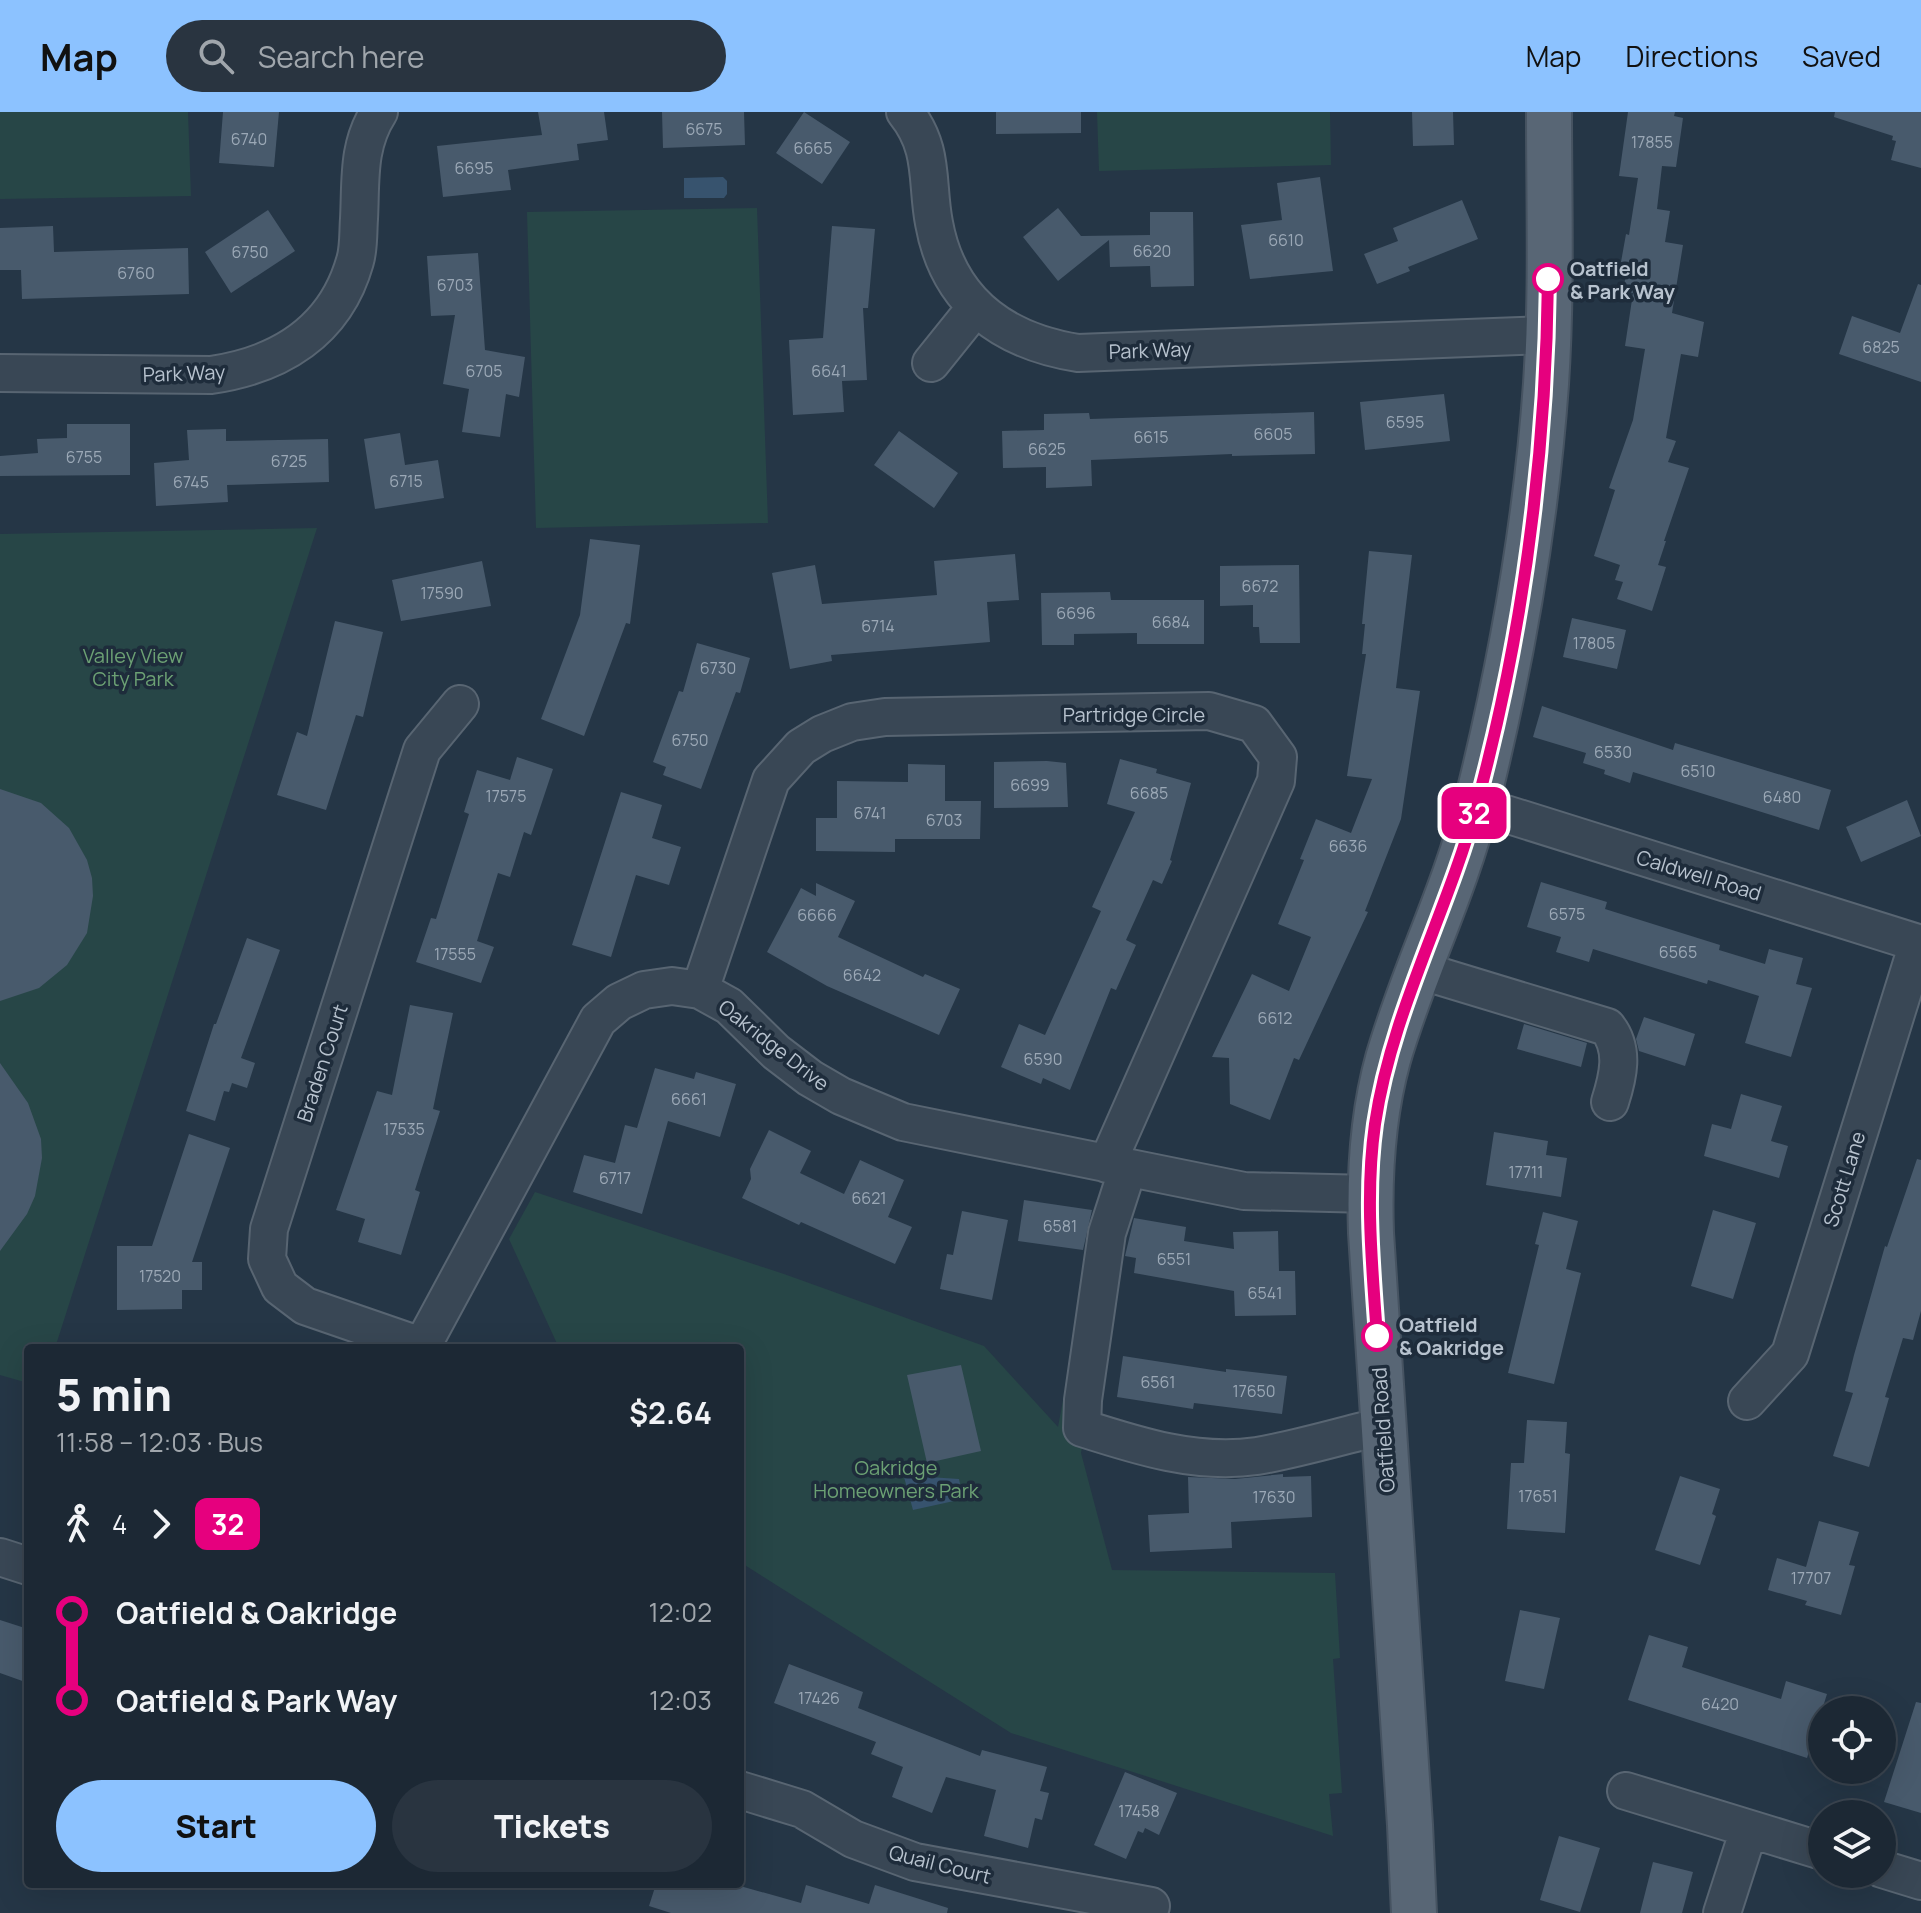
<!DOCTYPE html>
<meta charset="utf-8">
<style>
:root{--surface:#1c2834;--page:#293440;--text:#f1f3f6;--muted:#a0a6ac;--line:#3a444f;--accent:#8cc2ff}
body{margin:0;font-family:Manrope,sans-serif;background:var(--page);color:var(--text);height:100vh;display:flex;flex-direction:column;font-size:30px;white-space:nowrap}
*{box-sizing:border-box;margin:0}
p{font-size:26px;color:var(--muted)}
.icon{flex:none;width:44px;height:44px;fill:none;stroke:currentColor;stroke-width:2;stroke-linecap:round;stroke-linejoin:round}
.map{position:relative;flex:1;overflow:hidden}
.side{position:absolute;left:24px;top:1232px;width:720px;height:544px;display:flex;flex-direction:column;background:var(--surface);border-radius:8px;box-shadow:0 8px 32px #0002,0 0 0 2px var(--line)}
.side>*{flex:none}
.badge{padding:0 16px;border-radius:12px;font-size:28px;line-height:52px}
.buttons{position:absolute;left:1808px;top:1584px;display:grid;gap:16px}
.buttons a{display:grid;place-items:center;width:88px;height:88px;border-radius:50%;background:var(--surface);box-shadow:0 8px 32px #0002,0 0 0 2px var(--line);font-size:40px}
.map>.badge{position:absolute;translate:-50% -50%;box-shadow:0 0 0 4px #fff}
.legs{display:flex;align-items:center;gap:12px;height:88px;padding:0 32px;font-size:26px}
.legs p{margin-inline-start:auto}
.overview{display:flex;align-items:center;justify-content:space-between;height:136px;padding:0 32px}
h1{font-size:44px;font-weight:800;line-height:60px}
.action{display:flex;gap:16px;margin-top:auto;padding:16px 32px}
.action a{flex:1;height:92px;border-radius:48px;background:var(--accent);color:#111;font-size:32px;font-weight:800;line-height:92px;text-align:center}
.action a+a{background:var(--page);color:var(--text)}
ul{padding:0 32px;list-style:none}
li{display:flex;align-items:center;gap:28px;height:88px;font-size:30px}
li i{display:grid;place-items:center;width:12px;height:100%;margin:0 10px;background:currentColor}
li i::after{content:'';width:20px;height:20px;margin:-10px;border:6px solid;border-radius:50%;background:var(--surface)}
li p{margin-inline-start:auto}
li:first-child i{background:linear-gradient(#0000 50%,currentColor 0)}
li:last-child i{background:linear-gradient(currentColor 50%,#0000 0)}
header{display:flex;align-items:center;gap:48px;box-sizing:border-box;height:112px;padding:0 40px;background:var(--accent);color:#111}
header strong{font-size:38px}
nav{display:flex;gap:44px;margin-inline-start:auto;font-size:28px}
.search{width:560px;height:72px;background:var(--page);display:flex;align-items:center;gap:20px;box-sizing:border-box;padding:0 28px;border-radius:44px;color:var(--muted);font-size:30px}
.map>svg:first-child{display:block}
.green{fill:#274647}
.water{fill:#37536e}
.building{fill:#485a6c}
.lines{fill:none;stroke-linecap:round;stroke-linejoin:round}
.minor-casing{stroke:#586572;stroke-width:40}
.major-casing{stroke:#465361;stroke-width:48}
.minor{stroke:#394755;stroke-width:36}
.major{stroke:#586675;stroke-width:44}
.line-1-casing{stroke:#fff;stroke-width:18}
.line-1{stroke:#e6007e;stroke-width:12}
.stop-1-dot{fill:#fff;stroke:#e6007e;stroke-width:4}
.labels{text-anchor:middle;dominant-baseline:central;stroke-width:7;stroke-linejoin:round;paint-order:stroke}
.number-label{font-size:16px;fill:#9ba8b6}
.stop-label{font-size:20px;font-weight:bold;fill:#b7c2ce;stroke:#1e2c3b;text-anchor:start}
.street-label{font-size:20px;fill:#b7c2ce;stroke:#1e2c3b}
.park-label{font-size:20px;fill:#6ca174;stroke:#1e2c3b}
</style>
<header>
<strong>Map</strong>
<div class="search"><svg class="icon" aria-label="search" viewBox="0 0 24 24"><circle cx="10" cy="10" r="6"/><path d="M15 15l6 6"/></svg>Search here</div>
<nav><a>Map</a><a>Directions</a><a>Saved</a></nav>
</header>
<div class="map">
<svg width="1921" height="1801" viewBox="0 0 1921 1801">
<rect width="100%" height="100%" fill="#253646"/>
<path class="green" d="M 0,0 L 188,0 L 191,84 L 0,87 Z
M 1097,0 L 1330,0 L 1331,53 L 1099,59 Z
M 757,96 L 768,411 L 536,416 L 527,100 Z
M 317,416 L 55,1236 L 28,1236 L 28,1271 L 0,1263 L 0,422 Z
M 535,1080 L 784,1162 L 984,1234 L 1058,1315 L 1101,1085 L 1127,1090 L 1081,1341 L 1112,1458 L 1335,1461 L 1340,1546 L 1333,1547 L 1342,1681 L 1329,1682 L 1333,1724 L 1011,1621 L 740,1450 L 740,1236 L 559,1236 L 509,1127 Z"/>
<path class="water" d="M 723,65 L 727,69 L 727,82 L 724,86 L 684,86 L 684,66 Z
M 917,1352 L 922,1355 L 929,1365 L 959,1367 L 963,1387 L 913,1398 L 904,1365 L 907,1357 Z"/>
<path class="building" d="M 223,0 L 279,0 L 274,55 L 219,51 Z
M 538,0 L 604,0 L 608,28 L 577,32 L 579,48 L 508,58 L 511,78 L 443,85 L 437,34 L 542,23 Z
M 662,0 L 744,0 L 745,33 L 663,36 Z
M 804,0 L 850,30 L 822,72 L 776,41 Z
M 996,0 L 1081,0 L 1081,21 L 996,22 Z
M 1412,0 L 1453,0 L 1454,33 L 1413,34 Z
M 1628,0 L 1675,0 L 1674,4 L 1683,6 L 1676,55 L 1662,54 L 1657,97 L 1670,99 L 1665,130 L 1683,133 L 1672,201 L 1704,210 L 1698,245 L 1681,242 L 1666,326 L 1676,329 L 1668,350 L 1689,356 L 1664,429 L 1666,429 L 1658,453 L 1666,455 L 1652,499 L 1617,487 L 1623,470 L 1615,468 L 1620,453 L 1594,444 L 1615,378 L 1609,376 L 1633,308 L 1645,237 L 1625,234 L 1633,181 L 1623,179 L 1628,151 L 1621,150 L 1626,122 L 1629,123 L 1638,66 L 1619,64 Z
M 1835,0 L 1921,0 L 1921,56 L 1891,48 L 1896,29 L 1892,28 L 1893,24 L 1834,5 Z
M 1320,65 L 1333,159 L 1250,167 L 1241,113 L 1282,108 L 1277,71 Z
M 1462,88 L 1478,127 L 1408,155 L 1410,159 L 1377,172 L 1364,142 L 1398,129 L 1393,116 Z
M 1058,96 L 1081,124 L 1150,123 L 1150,100 L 1193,100 L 1194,174 L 1151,175 L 1150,154 L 1110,155 L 1109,128 L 1058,169 L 1023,125 Z
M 268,98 L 295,139 L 231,181 L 205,140 Z
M 53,114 L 54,140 L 188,136 L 189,182 L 22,187 L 21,158 L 0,158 L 0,116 Z
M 832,114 L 875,117 L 868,196 L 863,196 L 867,268 L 842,269 L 844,300 L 793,303 L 789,228 L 823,226 Z
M 478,141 L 485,238 L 525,245 L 519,285 L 506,282 L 500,325 L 462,320 L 469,277 L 443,272 L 455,203 L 431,204 L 427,144 Z
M 1918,172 L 1921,173 L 1921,270 L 1839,242 L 1852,204 L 1900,221 Z
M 1444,282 L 1450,329 L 1365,338 L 1360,290 Z
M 1314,300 L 1315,342 L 1232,344 L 1232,342 L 1091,348 L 1092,374 L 1046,376 L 1046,355 L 1003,356 L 1002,319 L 1044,318 L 1044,302 L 1089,301 L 1090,307 Z
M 67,312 L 130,312 L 130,363 L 0,364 L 0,344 L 38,341 L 37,327 L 67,326 Z
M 226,317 L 226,329 L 328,327 L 329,370 L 227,373 L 228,390 L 156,394 L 154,351 L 189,348 L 187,318 Z
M 899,319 L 958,361 L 934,396 L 874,353 Z
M 400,321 L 405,353 L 438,348 L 444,386 L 375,397 L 364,327 Z
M 590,427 L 640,433 L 630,512 L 626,511 L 584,624 L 541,607 L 580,503 Z
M 1369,439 L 1412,443 L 1396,576 L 1420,579 L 1401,707 L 1365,799 L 1368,800 L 1299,948 L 1294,946 L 1270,1008 L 1230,992 L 1229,946 L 1212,945 L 1252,862 L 1289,879 L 1311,825 L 1278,812 L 1304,748 L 1300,747 L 1316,707 L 1351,721 L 1372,667 L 1347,664 L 1366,542 L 1362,542 L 1365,512 L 1362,512 Z
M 1015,442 L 1019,488 L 987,490 L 990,530 L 831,543 L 832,549 L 790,557 L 772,461 L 815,453 L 822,492 L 937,483 L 934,449 Z
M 482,449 L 491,494 L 401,509 L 392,468 Z
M 1299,453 L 1300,531 L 1260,531 L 1259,515 L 1253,515 L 1253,493 L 1220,494 L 1220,454 Z
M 1110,480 L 1111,488 L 1204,488 L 1204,532 L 1137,532 L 1137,521 L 1074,522 L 1074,533 L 1042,533 L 1041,481 Z
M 1572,506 L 1626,518 L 1617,557 L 1563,545 Z
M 335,509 L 383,520 L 363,605 L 356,603 L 326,698 L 277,683 L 297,620 L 307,624 Z
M 697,531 L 750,546 L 740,581 L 736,580 L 701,677 L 663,663 L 666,655 L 653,650 L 679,579 L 683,580 Z
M 1542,594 L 1673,638 L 1675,631 L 1831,678 L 1819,718 L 1633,660 L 1630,671 L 1604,662 L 1605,658 L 1583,651 L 1586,641 L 1533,625 Z
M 517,645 L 553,657 L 531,723 L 524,720 L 510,765 L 498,761 L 477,829 L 494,835 L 481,871 L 416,850 L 431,806 L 436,807 L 469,702 L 464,700 L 477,658 L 510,668 Z
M 1120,647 L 1157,657 L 1156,661 L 1191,671 L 1170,748 L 1172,749 L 1162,772 L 1153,768 L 1126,828 L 1136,833 L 1116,878 L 1111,876 L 1070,978 L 1043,966 L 1041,972 L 1001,955 L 1019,912 L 1045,923 L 1101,799 L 1092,795 L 1135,700 L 1107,692 Z
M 1047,649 L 1066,651 L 1068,695 L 994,696 L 994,650 Z
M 908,652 L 945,653 L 945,689 L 981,689 L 980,727 L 895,727 L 895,740 L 816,739 L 816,706 L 837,706 L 837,669 L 908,670 Z
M 0,677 L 41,691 L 69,716 L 87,748 L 92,766 L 93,784 L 87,821 L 67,853 L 39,876 L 0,889 Z
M 621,680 L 662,693 L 652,726 L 681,735 L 669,773 L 636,763 L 611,845 L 572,833 Z
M 1907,688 L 1921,724 L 1861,750 L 1846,715 Z
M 1541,770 L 1607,790 L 1605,797 L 1720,833 L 1719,838 L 1765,852 L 1769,837 L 1803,846 L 1796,872 L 1812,876 L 1791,945 L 1745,931 L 1759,884 L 1708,868 L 1707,872 L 1593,837 L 1589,850 L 1556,840 L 1561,825 L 1527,815 Z
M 816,771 L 855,789 L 838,825 L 923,865 L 925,862 L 960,877 L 939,923 L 827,874 L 767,840 L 801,776 L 816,784 Z
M 247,826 L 280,838 L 241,946 L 255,951 L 247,976 L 232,971 L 229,980 L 224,979 L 215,1009 L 186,999 L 214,912 L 216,912 Z
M 410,893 L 453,901 L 433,997 L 440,999 L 415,1078 L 420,1080 L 401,1143 L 358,1130 L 365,1107 L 336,1098 L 377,979 L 392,983 Z
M 1644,905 L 1695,922 L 1685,954 L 1639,939 L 1636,927 Z
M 1524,912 L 1587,931 L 1581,955 L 1517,937 Z
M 0,951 L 28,991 L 41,1027 L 42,1046 L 35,1084 L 27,1102 L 0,1139 Z
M 655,956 L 694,967 L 696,960 L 736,972 L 720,1025 L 668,1009 L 642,1102 L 573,1080 L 584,1043 L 615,1051 L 625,1013 L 637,1016 Z
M 1741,982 L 1782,994 L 1771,1029 L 1788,1034 L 1779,1066 L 1704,1044 L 1712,1012 L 1731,1017 Z
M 769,1018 L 811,1039 L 800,1061 L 844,1082 L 860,1048 L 904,1068 L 888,1105 L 912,1115 L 895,1152 L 801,1110 L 799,1113 L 742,1086 L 751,1067 L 750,1057 Z
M 1494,1020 L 1548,1029 L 1546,1043 L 1567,1046 L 1561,1085 L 1486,1073 Z
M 189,1022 L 230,1036 L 192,1150 L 202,1150 L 202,1178 L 182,1178 L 182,1197 L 117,1198 L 117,1134 L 152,1134 Z
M 1917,1047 L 1921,1048 L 1921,1199 L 1913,1228 L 1903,1226 L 1885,1285 L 1889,1286 L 1869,1355 L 1833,1344 L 1853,1281 L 1845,1279 L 1854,1243 L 1885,1134 L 1887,1135 Z
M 1024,1088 L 1092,1098 L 1083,1138 L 1018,1129 Z
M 1713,1098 L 1756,1111 L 1733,1187 L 1691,1174 Z
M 962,1099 L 1008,1108 L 992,1188 L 940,1177 L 947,1142 L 953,1143 Z
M 1543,1100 L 1578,1109 L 1566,1157 L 1581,1161 L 1554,1272 L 1508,1261 L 1539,1133 L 1535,1132 Z
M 1134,1106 L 1186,1115 L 1184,1129 L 1234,1137 L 1233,1120 L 1278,1119 L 1279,1159 L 1295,1159 L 1296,1203 L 1235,1204 L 1234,1179 L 1134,1161 L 1136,1146 L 1125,1144 Z
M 1123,1244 L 1226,1260 L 1226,1257 L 1287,1264 L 1282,1302 L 1194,1291 L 1193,1297 L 1117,1285 Z
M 961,1253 L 981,1339 L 927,1351 L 907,1263 Z
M 1527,1308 L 1567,1310 L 1565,1341 L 1570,1342 L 1565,1421 L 1507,1417 L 1511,1351 L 1524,1351 Z
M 1283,1362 L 1283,1365 L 1311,1364 L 1312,1405 L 1231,1410 L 1232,1436 L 1150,1440 L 1148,1403 L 1189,1401 L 1188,1365 L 1235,1367 Z
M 1680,1364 L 1720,1377 L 1712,1402 L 1716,1404 L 1700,1453 L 1655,1438 Z
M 1819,1409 L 1859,1420 L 1849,1453 L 1855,1454 L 1841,1503 L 1805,1493 L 1807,1489 L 1768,1478 L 1777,1446 L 1806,1455 Z
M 1520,1498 L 1560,1506 L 1544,1577 L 1505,1569 Z
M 0,1508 L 28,1517 L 28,1571 L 0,1561 Z
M 1649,1523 L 1688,1535 L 1682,1555 L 1781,1587 L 1786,1569 L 1827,1582 L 1807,1646 L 1628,1588 Z
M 789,1552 L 863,1580 L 858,1596 L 980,1644 L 982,1638 L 1047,1655 L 1040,1679 L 1049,1681 L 1042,1708 L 1035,1706 L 1028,1736 L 984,1724 L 996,1678 L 946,1665 L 932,1701 L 892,1685 L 903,1655 L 871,1642 L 876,1630 L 774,1591 Z
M 1916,1590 L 1921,1591 L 1921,1701 L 1884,1690 Z
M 1125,1660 L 1177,1681 L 1159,1723 L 1145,1716 L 1143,1721 L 1138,1719 L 1126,1747 L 1094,1733 Z
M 1559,1724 L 1600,1736 L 1580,1800 L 1540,1788 Z
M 1653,1750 L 1693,1760 L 1682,1801 L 1640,1801 Z
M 656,1772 L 733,1772 L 801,1791 L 806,1773 L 869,1792 L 875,1773 L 948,1796 L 947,1801 L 671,1801 L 649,1794 Z"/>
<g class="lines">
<defs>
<path id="minor" d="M 905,0 C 935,37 926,70 934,111 C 948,189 1002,229 1078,241 L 1547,223
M 931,251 L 976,195
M 0,261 L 211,263 C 279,253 335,220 355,149 C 359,136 358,120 359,107 C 361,69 357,34 379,0
M 1477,693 L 1921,832
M 1419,858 L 1607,915 C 1625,937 1618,965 1610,990
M 700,878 L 771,668 L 801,635 L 822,622 L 852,610 L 885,605 L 1209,599 L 1254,612 L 1278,645 L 1276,669 L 1107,1052
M 1128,1056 L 1107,1121 L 1083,1288 L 1082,1316 C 1138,1334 1197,1353 1257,1344 C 1299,1337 1341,1324 1383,1314
M 421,1234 L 305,1194 L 280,1175 L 267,1147 L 269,1117 L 422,638 L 460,592
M 421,1236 L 598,908 L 619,890 L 644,878 L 672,874 L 700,878 L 729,894 L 776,940 L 810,966 L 841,984 L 903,1010 L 1244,1079 L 1370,1082
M 1747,1289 L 1790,1242 L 1918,831
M 0,1445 L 28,1454
M 740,1678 L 802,1697 L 853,1727 L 915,1750 L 1151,1794
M 1626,1679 L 1822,1739
M 1882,1757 L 1921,1769
M 1722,1801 L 1749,1717"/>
<path id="major" d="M 1414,1801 L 1410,1713 L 1371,1121 C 1369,1063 1372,1005 1388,947 C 1413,860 1455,779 1477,690 C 1511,553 1536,413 1546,272 C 1552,182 1549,90 1549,0"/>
</defs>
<use href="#minor" class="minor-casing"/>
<use href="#major" class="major-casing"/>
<use href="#minor" class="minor"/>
<use href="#major" class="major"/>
</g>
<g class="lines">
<defs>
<path id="line-1" d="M 1377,1224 C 1372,1153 1365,1082 1375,1012 C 1391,902 1447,801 1476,695 C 1523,523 1546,345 1548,167"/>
</defs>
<use href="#line-1" class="line-1-casing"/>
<use href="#line-1" class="line-1"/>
</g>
<g class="stop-1-dot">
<circle cx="1548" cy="167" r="14"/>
<circle cx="1377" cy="1224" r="14"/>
</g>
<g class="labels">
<g class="number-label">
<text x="704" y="17">6675</text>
<text x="249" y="27">6740</text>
<text x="1652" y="30">17855</text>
<text x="813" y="36">6665</text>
<text x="474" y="56">6695</text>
<text x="1286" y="128">6610</text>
<text x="1152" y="139">6620</text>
<text x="250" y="140">6750</text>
<text x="136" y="161">6760</text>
<text x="455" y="173">6703</text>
<text x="1881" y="235">6825</text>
<text x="484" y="259">6705</text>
<text x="829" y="259">6641</text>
<text x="1405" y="310">6595</text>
<text x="1273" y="322">6605</text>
<text x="1151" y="325">6615</text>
<text x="1047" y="337">6625</text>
<text x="84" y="345">6755</text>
<text x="289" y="349">6725</text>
<text x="406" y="369">6715</text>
<text x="191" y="370">6745</text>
<text x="1260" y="474">6672</text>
<text x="442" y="481">17590</text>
<text x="1076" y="501">6696</text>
<text x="1171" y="510">6684</text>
<text x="878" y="514">6714</text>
<text x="1594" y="531">17805</text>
<text x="718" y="556">6730</text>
<text x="690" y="628">6750</text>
<text x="1613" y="640">6530</text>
<text x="1698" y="659">6510</text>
<text x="1030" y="673">6699</text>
<text x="1149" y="681">6685</text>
<text x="506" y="684">17575</text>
<text x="1782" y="685">6480</text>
<text x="870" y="701">6741</text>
<text x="944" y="708">6703</text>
<text x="1348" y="734">6636</text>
<text x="1567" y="802">6575</text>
<text x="817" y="803">6666</text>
<text x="1678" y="840">6565</text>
<text x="455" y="842">17555</text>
<text x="862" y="863">6642</text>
<text x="1275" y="906">6612</text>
<text x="1043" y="947">6590</text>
<text x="689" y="987">6661</text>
<text x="404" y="1017">17535</text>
<text x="1526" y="1060">17711</text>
<text x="615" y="1066">6717</text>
<text x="869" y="1086">6621</text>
<text x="1060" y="1114">6581</text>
<text x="1174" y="1147">6551</text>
<text x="160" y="1164">17520</text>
<text x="1265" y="1181">6541</text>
<text x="1158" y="1270">6561</text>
<text x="1254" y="1279">17650</text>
<text x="1538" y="1384">17651</text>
<text x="1274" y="1385">17630</text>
<text x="1811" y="1466">17707</text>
<text x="819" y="1586">17426</text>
<text x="1720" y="1592">6420</text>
<text x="1139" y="1699">17458</text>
</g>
<g class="stop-label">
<text x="1570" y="156">Oatfield<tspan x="1570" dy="23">&amp; Park Way</tspan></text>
<text x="1399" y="1212">Oatfield<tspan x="1399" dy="23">&amp; Oakridge</tspan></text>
</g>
<g class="street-label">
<text transform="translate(1150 238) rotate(-2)">Park Way</text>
<text transform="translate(184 261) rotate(-2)">Park Way</text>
<text x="1134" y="602">Partridge Circle</text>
<text transform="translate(1699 763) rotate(17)">Caldwell Road</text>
<text transform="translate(774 933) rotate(38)">Oakridge Drive</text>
<text transform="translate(322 951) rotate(-72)">Braden Court</text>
<text transform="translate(1844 1067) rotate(-73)">Scott Lane</text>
<text transform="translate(1383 1318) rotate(-94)">Oatfield Road</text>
<text transform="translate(940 1752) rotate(14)">Quail Court</text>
</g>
<g class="park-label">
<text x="133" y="543">Valley View<tspan x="133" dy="23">City Park</tspan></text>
<text x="896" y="1355">Oakridge<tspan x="896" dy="23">Homeowners Park</tspan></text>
</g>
</g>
</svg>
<div class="buttons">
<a><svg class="icon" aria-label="locate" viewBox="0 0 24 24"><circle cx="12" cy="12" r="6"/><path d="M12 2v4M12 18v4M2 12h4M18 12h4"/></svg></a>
<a><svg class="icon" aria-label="layers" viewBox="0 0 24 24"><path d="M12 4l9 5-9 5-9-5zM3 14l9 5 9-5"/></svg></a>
</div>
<b class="badge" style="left:1474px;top:701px;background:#e6007e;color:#fff">32</b>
<section class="side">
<div class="overview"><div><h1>5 min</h1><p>11:58 – 12:03 · Bus</p></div><b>$2.64</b></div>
<div class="legs"><svg class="icon" aria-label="walk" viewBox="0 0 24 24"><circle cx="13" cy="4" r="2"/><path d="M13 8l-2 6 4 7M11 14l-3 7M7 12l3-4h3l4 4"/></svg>4<svg class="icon" aria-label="forward" viewBox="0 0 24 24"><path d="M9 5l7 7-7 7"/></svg><b class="badge" style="background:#e6007e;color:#fff">32</b></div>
<ul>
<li><i style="color:#e6007e"></i><b>Oatfield &amp; Oakridge</b><p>12:02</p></li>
<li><i style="color:#e6007e"></i><b>Oatfield &amp; Park Way</b><p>12:03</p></li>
</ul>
<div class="action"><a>Start</a><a>Tickets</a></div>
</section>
</div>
